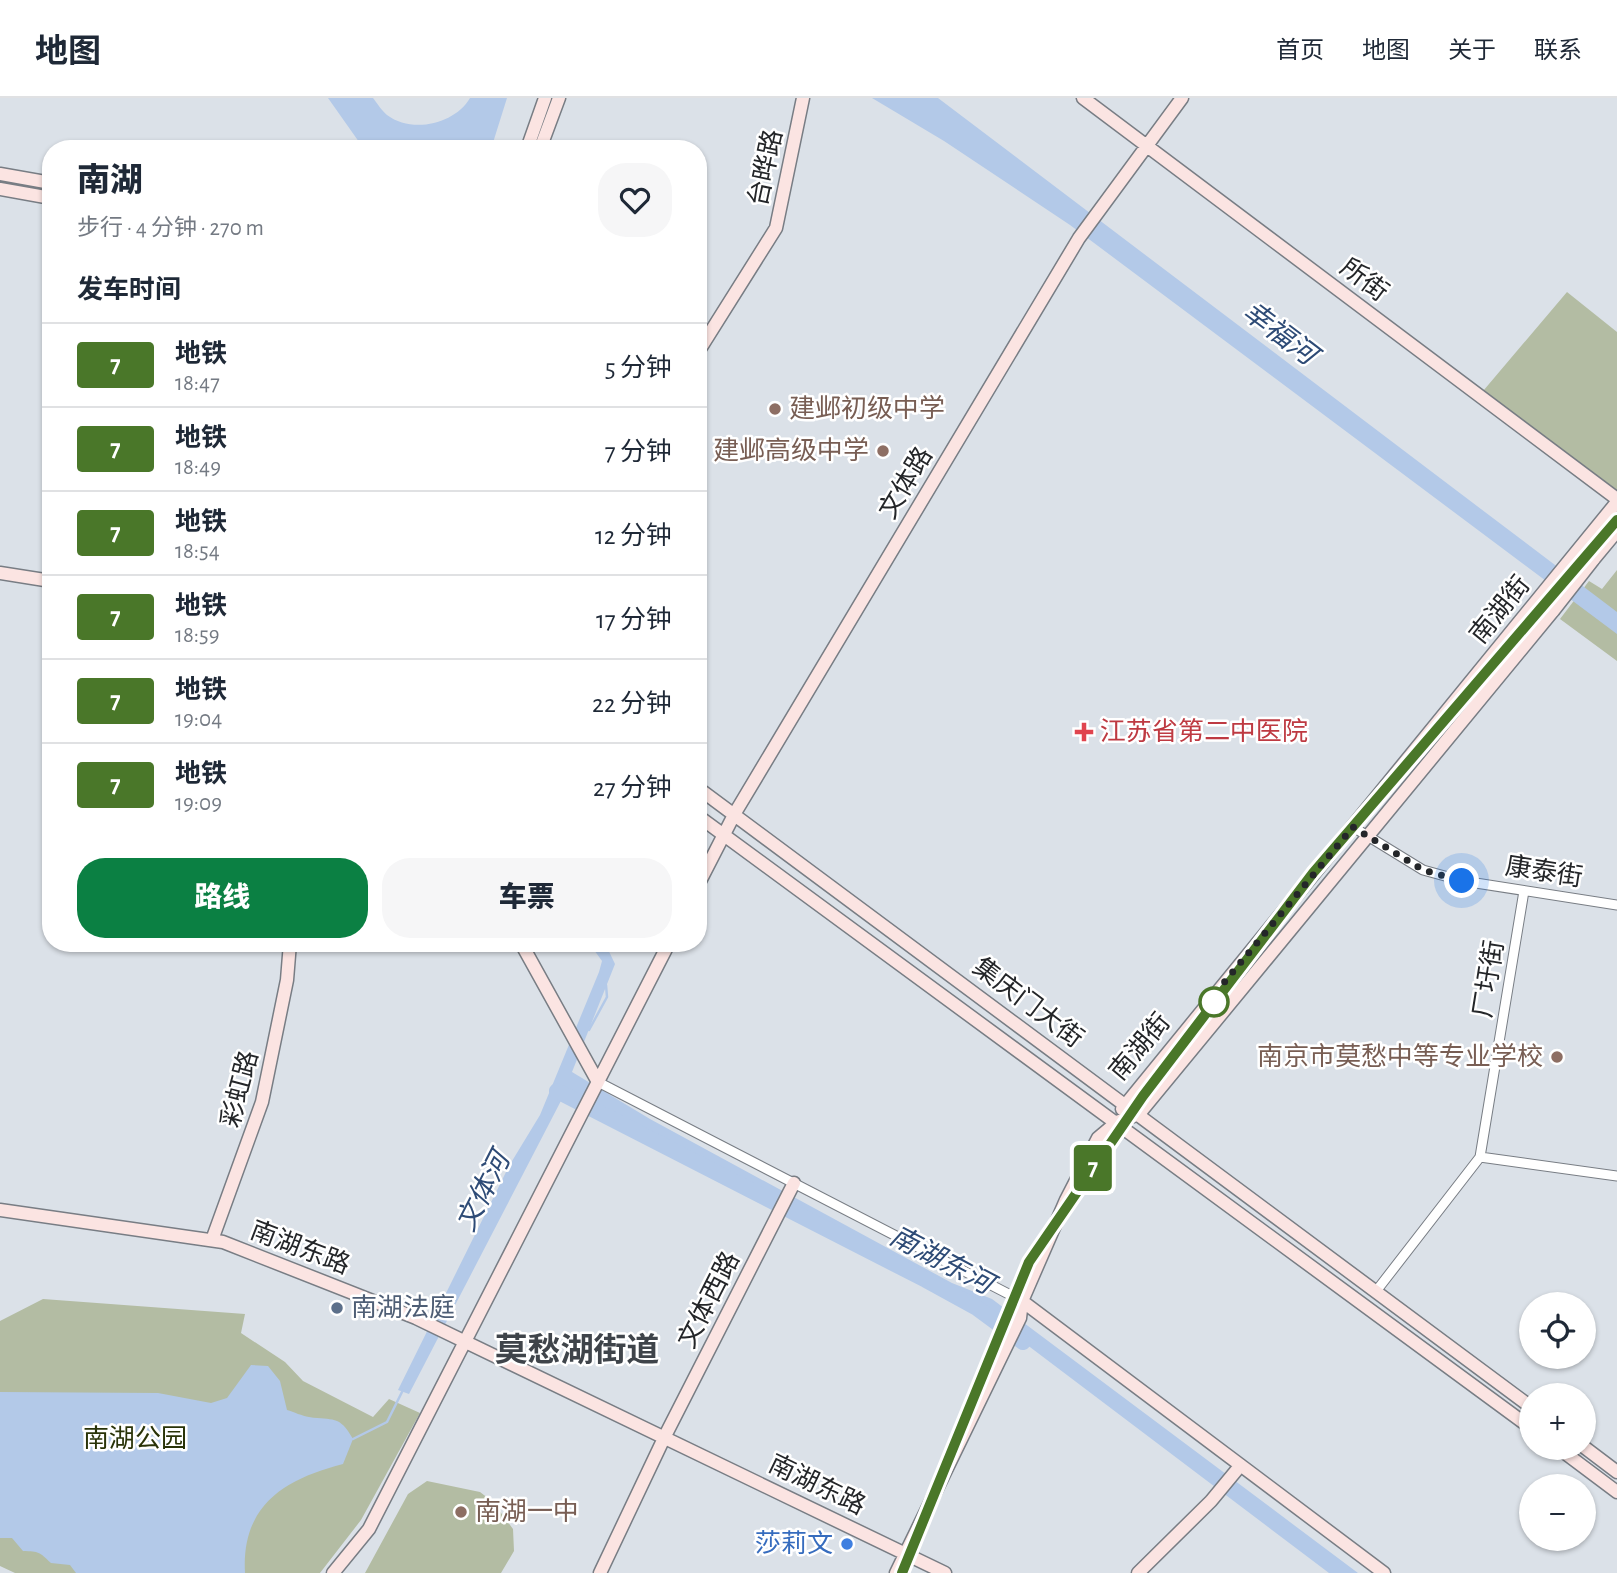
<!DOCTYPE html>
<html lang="zh">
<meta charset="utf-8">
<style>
:root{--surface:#fff;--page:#f6f6f7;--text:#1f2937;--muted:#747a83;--line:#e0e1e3;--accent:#0b8043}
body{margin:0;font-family:"Alegreya Sans","Noto Sans SC",sans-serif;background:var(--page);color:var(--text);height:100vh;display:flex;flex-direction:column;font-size:26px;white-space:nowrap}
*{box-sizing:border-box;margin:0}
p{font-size:23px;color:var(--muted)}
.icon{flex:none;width:38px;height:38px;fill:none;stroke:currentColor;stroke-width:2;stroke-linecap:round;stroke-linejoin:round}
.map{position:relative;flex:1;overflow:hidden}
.drawer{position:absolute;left:42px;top:42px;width:665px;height:812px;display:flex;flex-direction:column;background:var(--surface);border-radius:28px;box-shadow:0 2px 5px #0004}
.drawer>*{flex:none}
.badge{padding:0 14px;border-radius:5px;font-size:24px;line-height:46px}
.tools{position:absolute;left:1519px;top:1194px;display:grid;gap:14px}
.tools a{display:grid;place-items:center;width:77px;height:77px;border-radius:50%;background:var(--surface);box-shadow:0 2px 5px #0004;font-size:35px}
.you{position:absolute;width:35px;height:35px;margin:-18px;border:5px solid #fff;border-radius:50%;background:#1a73e8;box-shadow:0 0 0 10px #1a73e833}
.map>.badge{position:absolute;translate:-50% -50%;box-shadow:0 0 0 4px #fff}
h2{padding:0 35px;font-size:26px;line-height:63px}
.round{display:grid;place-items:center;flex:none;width:74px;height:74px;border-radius:28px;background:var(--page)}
.head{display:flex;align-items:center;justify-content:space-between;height:119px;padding:0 35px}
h1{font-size:33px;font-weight:800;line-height:52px}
.action{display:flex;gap:14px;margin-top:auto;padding:14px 35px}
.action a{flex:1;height:80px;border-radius:28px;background:var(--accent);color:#fff;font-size:28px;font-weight:800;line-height:80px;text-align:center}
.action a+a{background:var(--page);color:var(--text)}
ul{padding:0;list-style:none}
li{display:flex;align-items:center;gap:21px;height:84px;padding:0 35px;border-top:2px solid var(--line)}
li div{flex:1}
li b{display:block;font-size:26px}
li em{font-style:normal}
li .badge{min-width:77px;font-weight:700;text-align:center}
header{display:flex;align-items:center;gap:42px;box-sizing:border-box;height:98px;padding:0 35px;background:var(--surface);border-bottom:2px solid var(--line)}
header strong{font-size:33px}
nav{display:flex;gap:38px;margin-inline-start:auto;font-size:24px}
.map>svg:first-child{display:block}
.green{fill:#b3bca3}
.water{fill:#b3c9e8}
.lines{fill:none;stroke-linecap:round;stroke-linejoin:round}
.stream{stroke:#b3c9e8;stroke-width:2.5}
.river{stroke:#b3c9e8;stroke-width:16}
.street-casing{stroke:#787d84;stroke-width:11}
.secondary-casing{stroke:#787d84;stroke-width:15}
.street{stroke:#fff;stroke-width:9}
.secondary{stroke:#fbe4e2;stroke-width:12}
.secondary-bridge-casing{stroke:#787d84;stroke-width:15;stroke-linecap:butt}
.secondary-bridge{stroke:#fbe4e2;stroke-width:12}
.line-casing{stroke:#fff;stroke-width:16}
.line{stroke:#4a7729;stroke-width:10}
.walk{stroke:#242629;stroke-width:7;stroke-dasharray:0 12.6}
.education-dot{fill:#8d6e63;stroke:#fff;stroke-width:2.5}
.health-dot{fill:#e0444e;stroke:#fff;stroke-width:2.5}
.stop-dot{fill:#fff;stroke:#4a7729;stroke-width:3.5}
.service-dot{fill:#5c6f8a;stroke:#fff;stroke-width:2.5}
.shop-dot{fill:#3f7fe0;stroke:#fff;stroke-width:2.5}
.labels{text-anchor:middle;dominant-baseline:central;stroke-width:5;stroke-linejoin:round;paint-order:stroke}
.street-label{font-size:26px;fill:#242629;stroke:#fff}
.education-label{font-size:26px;fill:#785e54;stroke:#fff;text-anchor:start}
.health-label{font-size:26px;fill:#be3a42;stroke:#fff;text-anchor:start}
.service-label{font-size:26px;fill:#4e5e75;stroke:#fff;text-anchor:start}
.park-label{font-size:26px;fill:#293308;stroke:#fff}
.shop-label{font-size:26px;fill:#366cbe;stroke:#fff;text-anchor:end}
.water-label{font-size:28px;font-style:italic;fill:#2e4b76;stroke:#fff}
.district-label{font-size:33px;font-weight:bold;fill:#3f444a;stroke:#fff}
</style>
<header>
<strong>地图</strong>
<nav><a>首页</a><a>地图</a><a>关于</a><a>联系</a></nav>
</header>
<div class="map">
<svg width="1617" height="1475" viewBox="0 0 1617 1475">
<rect width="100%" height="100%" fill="#dbe1e8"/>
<path class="green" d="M 1567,194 L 1617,234 L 1617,401 L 1478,299 Z
M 1617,472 L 1617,563 L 1560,521 L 1589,483 L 1602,491 Z
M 43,1201 L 245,1216 L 241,1235 L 285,1264 L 303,1283 L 373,1319 L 389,1301 L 420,1315 L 361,1422 L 320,1475 L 15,1475 L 0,1468 L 0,1223 Z
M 427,1383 L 480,1394 L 493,1404 L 513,1431 L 514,1453 L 501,1475 L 365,1475 L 408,1396 Z"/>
<path class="water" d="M 328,0 L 373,0 C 377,5 382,13 387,17 C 412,36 455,26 470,0 L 507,0 L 491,51 L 364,51 Z
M 872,0 L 938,0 L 1617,514 L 1617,536 L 1070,127 L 944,43 Z
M 589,845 L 605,845 L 615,866 L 572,974 L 650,1021 L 952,1185 L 992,1201 L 1358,1475 L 1329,1475 L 965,1200 L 657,1044 L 568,995 L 564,997 L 409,1296 L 398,1292 L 509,1068 L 540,1017 L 599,874 L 602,863 Z
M 251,1267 L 268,1268 L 280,1283 L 287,1312 C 294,1314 302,1318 309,1319 C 333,1323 339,1316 353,1341 L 343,1366 C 285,1381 241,1407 245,1475 L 76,1475 L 70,1467 L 51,1465 C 38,1453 40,1454 23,1453 L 12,1440 L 0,1440 L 0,1294 L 158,1295 L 211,1305 L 227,1300 Z"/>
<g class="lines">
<path class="stream" d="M 589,932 L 607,899 L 606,887
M 353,1341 L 387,1324 L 403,1292"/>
<path class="river" d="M 557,993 L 926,1182 L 977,1210 L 1023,1244"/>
<defs>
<path id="street" d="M 1353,729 L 1423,772 L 1463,783 L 1617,807
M 598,984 L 1022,1203
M 1480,1059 L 1617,1078
M 1377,1192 L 1480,1059 L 1524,793"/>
<path id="secondary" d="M 1083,0 L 1617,401
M 527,51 L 545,0
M 540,51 L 559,0
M 0,76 L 51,85
M 0,91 L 51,100
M 698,254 L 776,130 L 803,0
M 1593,462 L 1617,433
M 0,475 L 51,483
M 698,690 L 1531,1309
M 698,718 L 1531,1330
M 698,787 L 735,715 L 1079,140 L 1182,0
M 521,845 L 598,984
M 1122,1011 L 1617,404
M 0,1112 L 223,1144 L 416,1220 L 945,1475
M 212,1142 L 262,1004 L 287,882 L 290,845
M 1022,1203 L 1384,1475
M 1557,1349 L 1617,1394
M 1584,1349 L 1617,1374
M 333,1475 L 369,1431 L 669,845
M 600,1475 L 665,1338 L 794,1085
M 896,1475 L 1020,1220 L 1022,1203 L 1066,1102 L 1098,1040 L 1117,1024 L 1139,1016 L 1553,513
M 1138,1475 L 1211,1403 L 1240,1368"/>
</defs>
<use href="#street" class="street-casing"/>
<use href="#secondary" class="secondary-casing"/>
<use href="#street" class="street"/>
<use href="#secondary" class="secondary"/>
<defs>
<path id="secondary-bridge" d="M 1553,513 L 1593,462"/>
</defs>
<use href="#secondary-bridge" class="secondary-bridge-casing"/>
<use href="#secondary-bridge" class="secondary-bridge"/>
</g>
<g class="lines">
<defs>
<path id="line" d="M 902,1475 L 1029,1164 L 1143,998 L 1313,775 L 1617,422"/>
</defs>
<use href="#line" class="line-casing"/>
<use href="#line" class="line"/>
<path class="walk" d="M 1214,904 L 1212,899 L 1353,729 L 1423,772 L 1462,783"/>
</g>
<g class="education-dot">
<circle cx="775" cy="311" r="7"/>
<circle cx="883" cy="353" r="7"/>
<circle cx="1557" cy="959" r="7"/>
<circle cx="461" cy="1414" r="7"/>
</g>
<path class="health-dot" d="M1080.5 623.5h7v7h7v7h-7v7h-7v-7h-7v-7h7z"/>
<circle class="stop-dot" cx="1214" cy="904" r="14"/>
<circle class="service-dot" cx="337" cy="1210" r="7"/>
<circle class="shop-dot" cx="847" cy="1446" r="7"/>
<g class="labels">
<g class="street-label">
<text transform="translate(766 70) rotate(-78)">台晔路</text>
<text transform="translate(1364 182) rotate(37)">所街</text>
<text transform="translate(906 385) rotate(-59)">文体路</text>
<text transform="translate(1500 512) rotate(-51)">南湖街</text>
<text transform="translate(1544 774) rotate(9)">康泰街</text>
<text transform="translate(1489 881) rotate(-81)">厂圩街</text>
<text transform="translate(1028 905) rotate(37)">集庆门大街</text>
<text transform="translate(1140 949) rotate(-50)">南湖街</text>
<text transform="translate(240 991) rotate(-75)">彩虹路</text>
<text transform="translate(300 1150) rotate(21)">南湖东路</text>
<text transform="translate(709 1202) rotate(-63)">文体西路</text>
<text transform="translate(817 1387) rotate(26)">南湖东路</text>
</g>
<g class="education-label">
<text x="789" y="311">建邺初级中学</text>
<text x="869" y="353" text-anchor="end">建邺高级中学</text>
<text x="1543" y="959" text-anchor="end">南京市莫愁中等专业学校</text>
<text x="475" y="1414">南湖一中</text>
</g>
<g class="health-label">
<text x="1100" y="634">江苏省第二中医院</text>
</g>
<g class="service-label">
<text x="351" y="1210">南湖法庭</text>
</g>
<g class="park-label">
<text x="135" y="1341">南湖公园</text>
</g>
<g class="shop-label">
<text x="833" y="1446">莎莉文</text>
</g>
<g class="water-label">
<text transform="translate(1279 236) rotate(37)">幸福河</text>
<text transform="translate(484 1094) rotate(-63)">文体河</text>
<text transform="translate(941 1163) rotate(28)">南湖东河</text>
</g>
<g class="district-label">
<text x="577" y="1253">莫愁湖街道</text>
</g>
</g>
</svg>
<div class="tools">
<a><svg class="icon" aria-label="locate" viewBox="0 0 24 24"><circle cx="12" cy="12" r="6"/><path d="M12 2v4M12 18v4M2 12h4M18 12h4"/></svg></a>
<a>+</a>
<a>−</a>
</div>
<div class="you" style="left:1462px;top:783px"></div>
<b class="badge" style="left:1093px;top:1070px;background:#4a7729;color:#fff">7</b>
<section class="drawer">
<div class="head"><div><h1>南湖</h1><p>步行 · 4 分钟 · 270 m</p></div><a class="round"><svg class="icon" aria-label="heart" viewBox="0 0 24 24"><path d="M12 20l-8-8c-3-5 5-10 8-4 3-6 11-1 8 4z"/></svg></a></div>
<h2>发车时间</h2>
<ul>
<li><span class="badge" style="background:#4a7729;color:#fff">7</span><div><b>地铁</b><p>18:47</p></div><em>5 分钟</em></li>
<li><span class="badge" style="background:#4a7729;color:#fff">7</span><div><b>地铁</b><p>18:49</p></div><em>7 分钟</em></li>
<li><span class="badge" style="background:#4a7729;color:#fff">7</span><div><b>地铁</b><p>18:54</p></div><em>12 分钟</em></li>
<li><span class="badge" style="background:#4a7729;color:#fff">7</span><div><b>地铁</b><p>18:59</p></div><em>17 分钟</em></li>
<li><span class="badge" style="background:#4a7729;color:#fff">7</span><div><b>地铁</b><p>19:04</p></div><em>22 分钟</em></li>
<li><span class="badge" style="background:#4a7729;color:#fff">7</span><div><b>地铁</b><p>19:09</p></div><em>27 分钟</em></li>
</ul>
<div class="action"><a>路线</a><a>车票</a></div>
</section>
</div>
